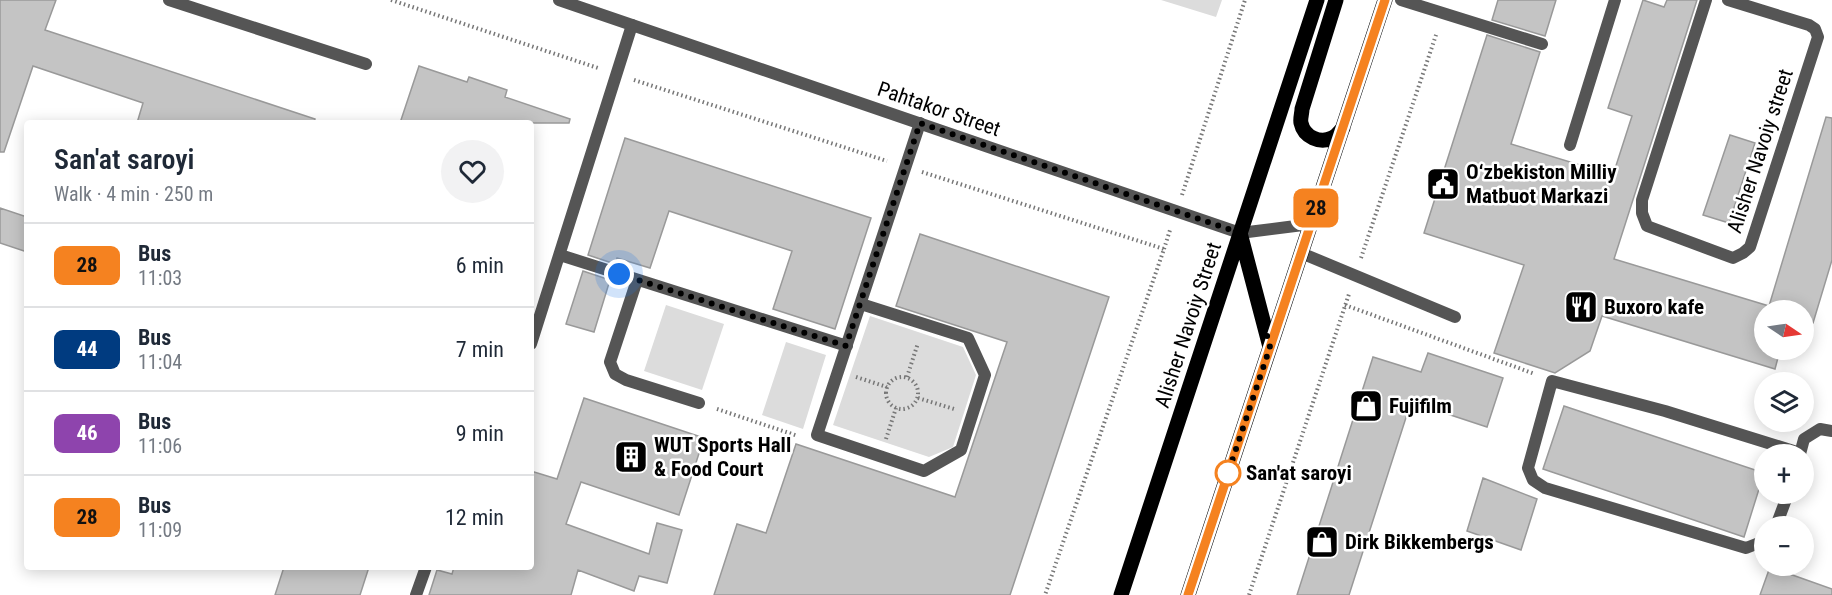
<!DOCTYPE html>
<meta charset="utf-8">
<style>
:root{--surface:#fff;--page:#f2f2f3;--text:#1f2937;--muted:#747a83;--line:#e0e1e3}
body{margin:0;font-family:"Roboto Condensed",sans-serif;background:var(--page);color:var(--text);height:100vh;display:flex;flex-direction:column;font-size:22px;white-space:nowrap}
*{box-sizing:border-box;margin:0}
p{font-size:20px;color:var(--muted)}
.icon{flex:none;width:33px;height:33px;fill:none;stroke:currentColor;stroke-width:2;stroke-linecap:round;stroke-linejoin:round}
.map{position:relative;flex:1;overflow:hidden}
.details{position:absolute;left:24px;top:120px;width:510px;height:450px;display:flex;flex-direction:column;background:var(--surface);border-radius:6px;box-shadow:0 3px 15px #0003}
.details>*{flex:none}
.badge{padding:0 12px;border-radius:9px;font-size:21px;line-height:39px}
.needle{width:39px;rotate:103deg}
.tools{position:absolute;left:1754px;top:300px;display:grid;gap:12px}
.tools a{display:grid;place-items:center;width:60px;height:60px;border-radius:50%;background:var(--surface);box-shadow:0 3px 15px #0003;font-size:30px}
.you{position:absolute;width:30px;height:30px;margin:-15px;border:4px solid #fff;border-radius:50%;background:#1a73e8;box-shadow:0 0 0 9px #1a73e833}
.map>.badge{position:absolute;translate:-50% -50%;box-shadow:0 0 0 3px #fff}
.round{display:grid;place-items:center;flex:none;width:63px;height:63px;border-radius:32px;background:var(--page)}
.headline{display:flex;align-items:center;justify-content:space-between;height:102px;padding:0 30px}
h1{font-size:28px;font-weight:600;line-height:45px}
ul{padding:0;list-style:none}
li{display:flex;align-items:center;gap:18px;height:84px;padding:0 30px;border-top:2px solid var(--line)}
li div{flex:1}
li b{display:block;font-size:22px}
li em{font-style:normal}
li .badge{min-width:66px;font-weight:700;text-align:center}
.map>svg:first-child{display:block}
.green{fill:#dcdcdc}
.building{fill:#c4c4c4;stroke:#999;stroke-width:1.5}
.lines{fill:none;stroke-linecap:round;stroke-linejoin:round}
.path{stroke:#777;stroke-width:4;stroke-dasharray:1.5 3;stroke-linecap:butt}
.lane{stroke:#555;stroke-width:12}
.street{stroke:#555;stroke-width:12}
.primary{stroke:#000;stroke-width:15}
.line-casing{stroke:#fff;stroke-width:14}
.line{stroke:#f58220;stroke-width:9}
.walk{stroke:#000;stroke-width:6;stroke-dasharray:0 10.8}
.stop-dot{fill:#fff;stroke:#f58220;stroke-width:3}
.labels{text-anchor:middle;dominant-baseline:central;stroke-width:5;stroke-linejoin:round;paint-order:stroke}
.street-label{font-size:21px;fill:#000;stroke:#fff}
.poi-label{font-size:21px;font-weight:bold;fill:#000;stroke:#fff;text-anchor:start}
.stop-label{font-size:21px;font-weight:bold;fill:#000;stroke:#fff;text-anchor:start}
</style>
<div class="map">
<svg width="1832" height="595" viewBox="0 0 1832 595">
<rect width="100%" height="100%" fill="#fff"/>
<path class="green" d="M 1161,0 L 1222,0 L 1216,17 Z
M 666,305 L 724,324 L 702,390 L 644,371 Z
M 870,316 L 963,347 L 976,375 L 953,447 L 929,457 L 833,425 Z
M 786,342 L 826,355 L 803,429 L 762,415 Z"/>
<path class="building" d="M 0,0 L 56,0 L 45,30 L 315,119 L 314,123 L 137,123 L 143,103 L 33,66 L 4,152 L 0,152 Z
M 1498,0 L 1556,0 L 1545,36 L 1492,20 Z
M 1643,0 L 1664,7 L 1667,0 L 1697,0 L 1614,259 L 1769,306 L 1826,117 L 1832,118 L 1832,260 L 1813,323 L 1803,320 L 1803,310 L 1764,310 L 1764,350 L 1780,350 L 1775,369 L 1602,316 L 1590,351 L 1555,373 L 1494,353 L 1524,265 L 1424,233 L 1487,35 L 1540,52 L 1511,144 L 1613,175 L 1632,116 L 1608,108 Z
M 419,66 L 467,82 L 469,77 L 507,90 L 505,97 L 570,119 L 569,123 L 400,123 Z
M 1730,135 L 1755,143 L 1729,223 L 1703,215 Z
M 625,138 L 871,218 L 835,329 L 773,309 L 792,251 L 669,211 L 650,268 L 617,258 L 615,264 L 588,255 Z
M 0,208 L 27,217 L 27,252 L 0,243 Z
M 920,234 L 1109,297 L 1010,595 L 714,595 L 737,524 L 766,533 L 796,444 L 955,497 L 1007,342 L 896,306 Z
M 583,271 L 610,280 L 594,332 L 566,324 Z
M 1428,353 L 1503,378 L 1487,427 L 1411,402 L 1349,595 L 1297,595 L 1373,357 L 1421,372 Z
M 584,398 L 704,438 L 679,515 L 581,482 L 566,524 L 649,554 L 657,523 L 682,530 L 667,583 L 639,576 L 634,591 L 578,570 L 571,595 L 429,595 L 437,570 L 452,574 L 454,567 L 531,567 L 531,471 L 557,479 Z
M 1564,406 L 1764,473 L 1744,537 L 1543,469 Z
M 1483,478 L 1537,499 L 1521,550 L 1467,531 Z
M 284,567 L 369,567 L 360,595 L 275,595 Z
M 1770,567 L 1832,589 L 1832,595 L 1760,595 Z"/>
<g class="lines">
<path class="path" d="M 391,0 L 598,68
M 634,80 L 887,161
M 922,172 L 1164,249 L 1045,595
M 1182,195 L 1245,0
M 1164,249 L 1170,230
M 1361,258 L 1437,32
M 1345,305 L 1535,374
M886 393a16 16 0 1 1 32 0a16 16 0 1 1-32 0Z
M 856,377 L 887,387
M 907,377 L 918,343
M 918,398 L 954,409
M 717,409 L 798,436
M 886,439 L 896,408
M 1249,595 L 1349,294"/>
<path class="lane" d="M 169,0 L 366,64
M 1401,0 L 1542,44
M 1706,0 L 1642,200 L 1642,213 L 1647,226 L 1733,258 L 1743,253 L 1750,247 L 1818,37 L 1815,29 L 1809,25 L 1728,0
M 1570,145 L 1615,0
M 1301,253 L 1455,317
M 560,255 L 847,346
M 637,280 L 610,362 L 615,374 L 626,380 L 699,403
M 861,304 L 968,338 L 985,375 L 961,450 L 924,471 L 817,435 L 920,123
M 531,344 L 632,25
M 1800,454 L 1804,439 L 1820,429 L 1832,431
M 1776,526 L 1788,494
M 1764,541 L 1746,548 L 1545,488 L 1533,480 L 1528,468 L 1552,381 L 1665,411 L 1800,453
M 416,595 L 426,567"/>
<path class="street" d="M 559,0 L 1240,233 L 1311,224"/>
<path class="primary" d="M 1336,0 L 1302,109 C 1302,113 1300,119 1301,123 C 1304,137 1320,144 1332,138 C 1337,136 1339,132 1343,128
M 1240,233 L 1270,347
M 1121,595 L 1317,0
M 1188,595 L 1385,0"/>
</g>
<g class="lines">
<defs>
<path id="line" d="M 1188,595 L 1385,0"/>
</defs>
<use href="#line" class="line-casing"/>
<use href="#line" class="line"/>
<path class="walk" d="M 619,274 L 846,346 L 920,123 L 1240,233 L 1270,347 L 1228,473"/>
</g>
<defs>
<symbol id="civic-square" viewBox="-11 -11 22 22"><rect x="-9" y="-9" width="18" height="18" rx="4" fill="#000" stroke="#fff"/><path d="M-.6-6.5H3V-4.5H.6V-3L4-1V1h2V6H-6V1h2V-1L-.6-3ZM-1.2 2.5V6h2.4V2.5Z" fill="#fff"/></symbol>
<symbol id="restaurant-square" viewBox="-11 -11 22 22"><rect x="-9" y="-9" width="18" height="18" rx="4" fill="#000" stroke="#fff"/><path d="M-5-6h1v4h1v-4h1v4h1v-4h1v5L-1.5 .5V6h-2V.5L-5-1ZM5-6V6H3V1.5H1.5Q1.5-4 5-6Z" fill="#fff"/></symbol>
<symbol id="shop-square" viewBox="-11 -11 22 22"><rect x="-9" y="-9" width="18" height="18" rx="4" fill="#000" stroke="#fff"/><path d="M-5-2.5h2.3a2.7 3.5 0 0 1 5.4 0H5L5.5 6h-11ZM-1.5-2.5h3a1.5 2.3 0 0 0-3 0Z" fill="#fff"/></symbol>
<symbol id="building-square" viewBox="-11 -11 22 22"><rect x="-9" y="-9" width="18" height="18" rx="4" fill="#000" stroke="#fff"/><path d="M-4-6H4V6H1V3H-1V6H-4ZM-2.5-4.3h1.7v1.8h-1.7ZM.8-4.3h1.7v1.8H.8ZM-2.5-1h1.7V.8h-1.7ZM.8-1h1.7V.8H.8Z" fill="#fff"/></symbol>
</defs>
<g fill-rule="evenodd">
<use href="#civic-square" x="1424" y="165" width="38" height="38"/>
<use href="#restaurant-square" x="1562" y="288" width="38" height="38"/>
<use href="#shop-square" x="1347" y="387" width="38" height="38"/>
<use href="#building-square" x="612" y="438" width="38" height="38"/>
<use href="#shop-square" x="1303" y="523" width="38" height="38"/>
</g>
<circle class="stop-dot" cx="1228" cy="473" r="12"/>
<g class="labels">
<g class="street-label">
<text transform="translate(939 109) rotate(19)">Pahtakor Street</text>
<text transform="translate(1760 151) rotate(-72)">Alisher Navoiy street</text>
<text transform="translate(1188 325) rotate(-72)">Alisher Navoiy Street</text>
</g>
<g class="poi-label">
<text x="1466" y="172">O‘zbekiston Milliy<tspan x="1466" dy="24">Matbuot Markazi</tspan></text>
<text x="1604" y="307">Buxoro kafe</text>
<text x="1389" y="406">Fujifilm</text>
<text x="654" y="445">WUT Sports Hall<tspan x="654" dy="24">&amp; Food Court</tspan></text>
<text x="1345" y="542">Dirk Bikkembergs</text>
</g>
<g class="stop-label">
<text x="1246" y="473">San'at saroyi</text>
</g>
</g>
</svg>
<div class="tools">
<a><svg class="needle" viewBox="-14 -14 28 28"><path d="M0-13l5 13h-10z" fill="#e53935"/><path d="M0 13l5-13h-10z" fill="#747a83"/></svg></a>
<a><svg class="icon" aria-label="layers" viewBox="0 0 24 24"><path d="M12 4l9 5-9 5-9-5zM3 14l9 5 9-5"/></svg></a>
<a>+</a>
<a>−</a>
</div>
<div class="you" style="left:619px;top:274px"></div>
<b class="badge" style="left:1316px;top:208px;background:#f58220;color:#111">28</b>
<section class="details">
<div class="headline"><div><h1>San'at saroyi</h1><p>Walk · 4 min · 250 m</p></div><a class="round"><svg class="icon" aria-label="heart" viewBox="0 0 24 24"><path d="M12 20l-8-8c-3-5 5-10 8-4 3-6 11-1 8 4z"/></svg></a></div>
<ul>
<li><span class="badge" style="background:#f58220;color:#111">28</span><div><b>Bus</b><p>11:03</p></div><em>6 min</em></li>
<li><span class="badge" style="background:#003b80;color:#fff">44</span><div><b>Bus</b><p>11:04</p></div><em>7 min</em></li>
<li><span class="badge" style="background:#8e44ad;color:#fff">46</span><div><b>Bus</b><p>11:06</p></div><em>9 min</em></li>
<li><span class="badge" style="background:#f58220;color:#111">28</span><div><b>Bus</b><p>11:09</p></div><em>12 min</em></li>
</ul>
</section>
</div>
